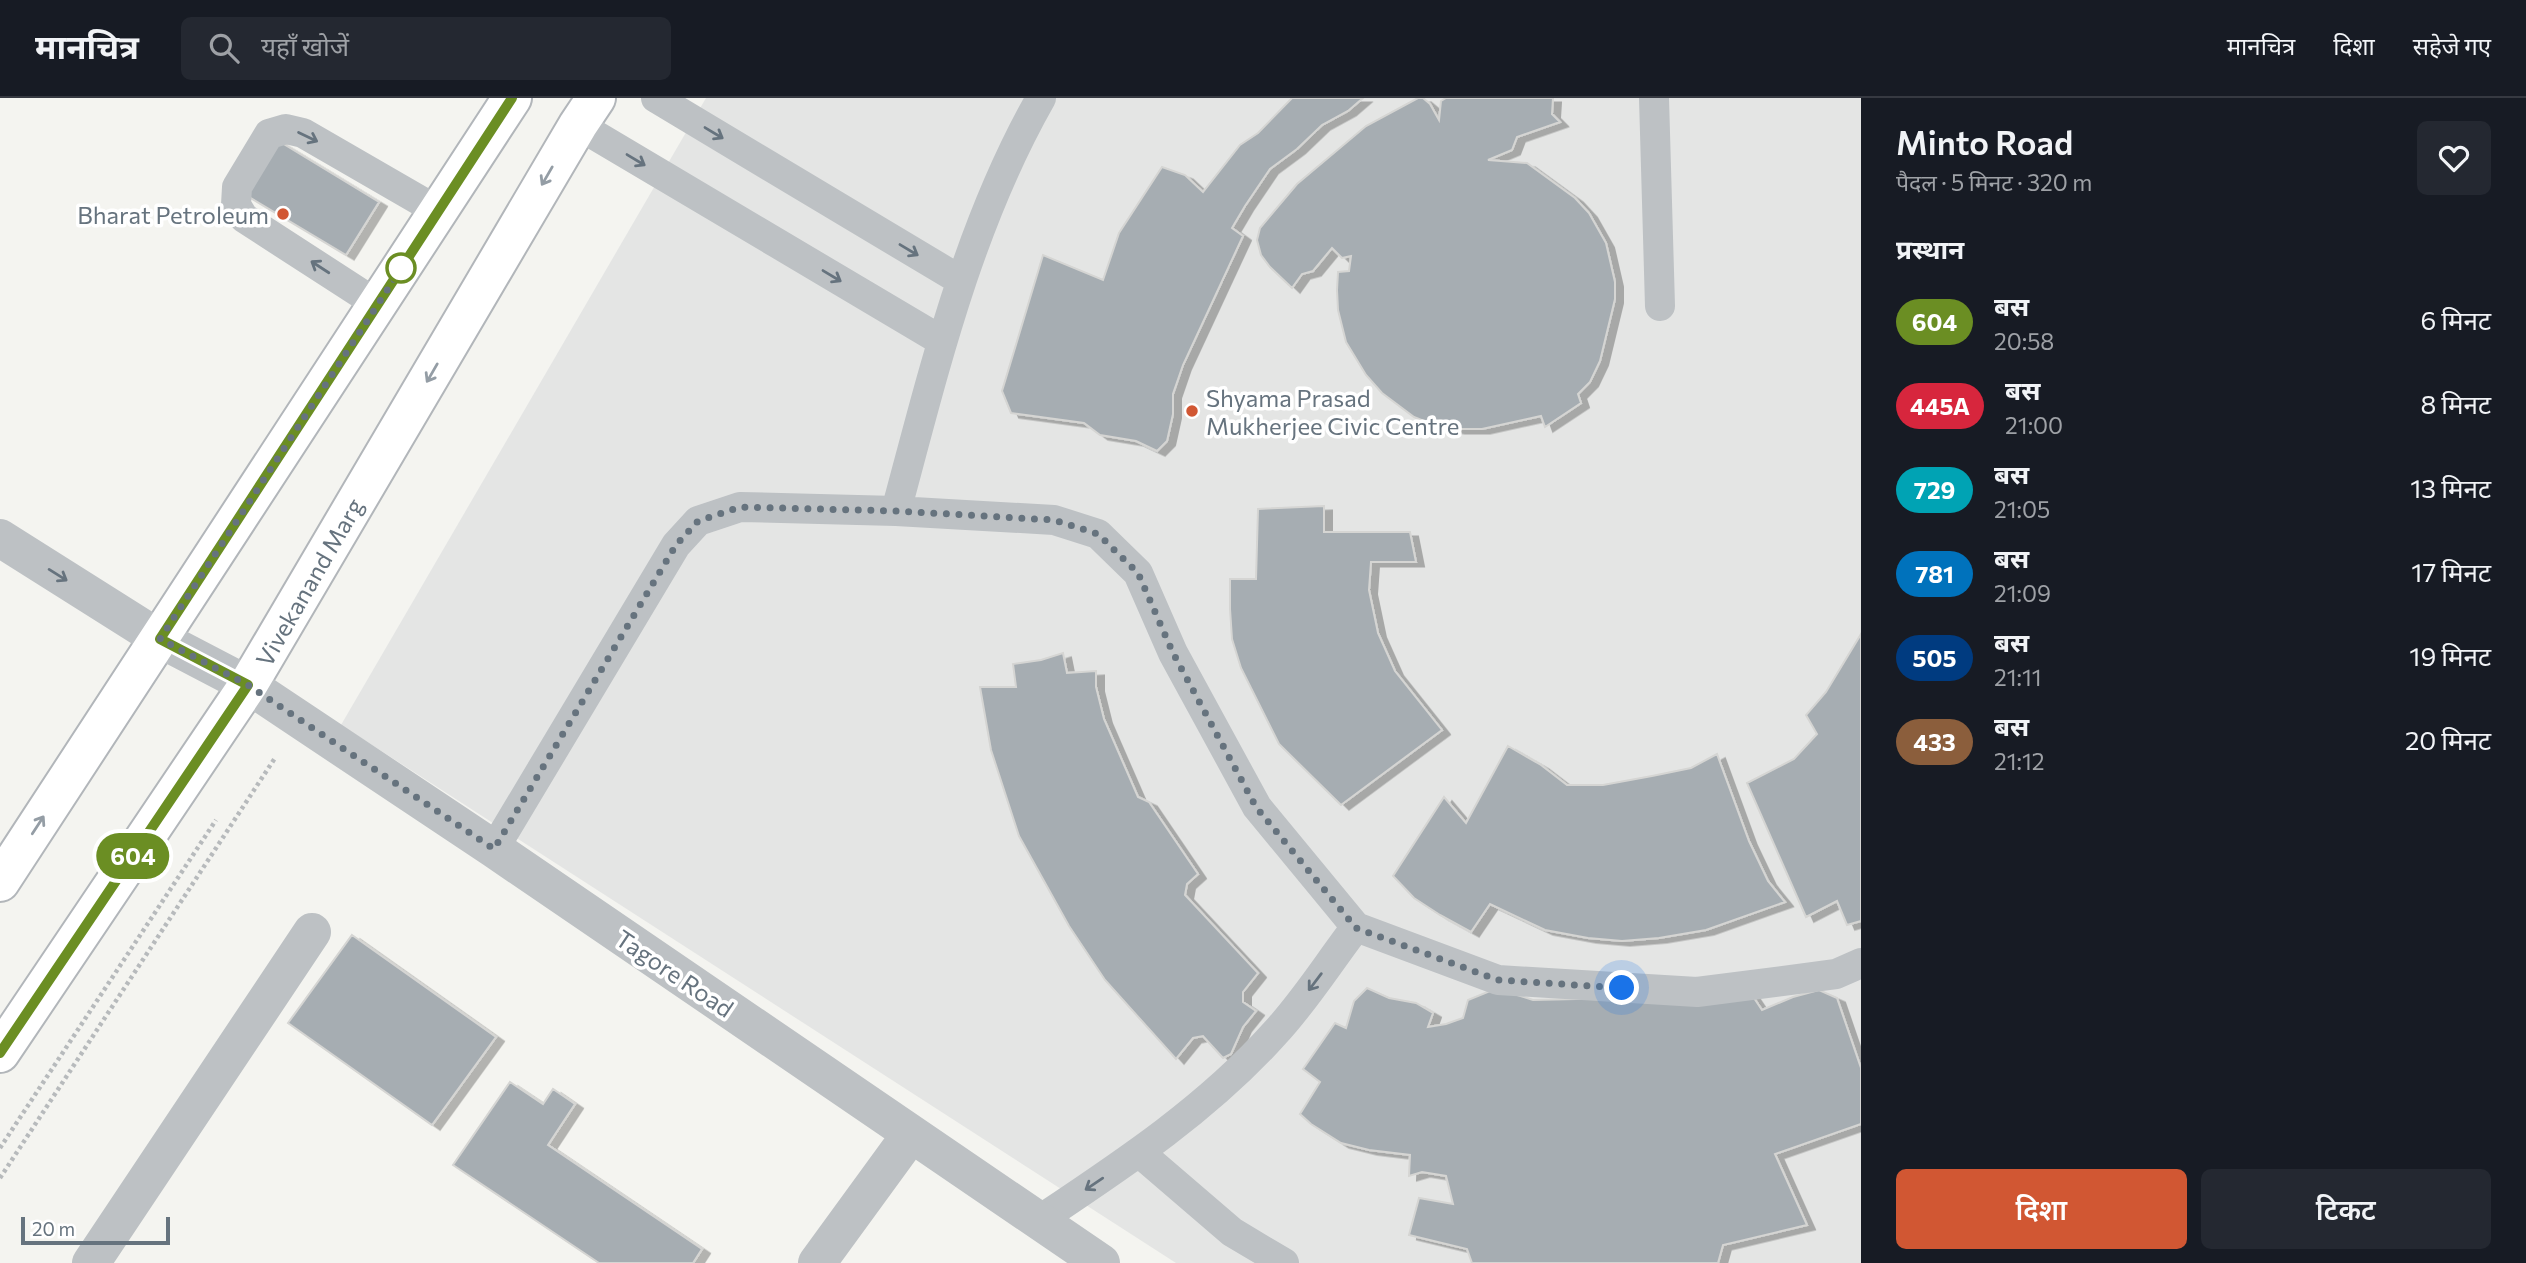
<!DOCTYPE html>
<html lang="hi">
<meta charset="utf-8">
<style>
:root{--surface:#171b24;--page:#242831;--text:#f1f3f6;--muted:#9ea1a6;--line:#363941;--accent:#d15733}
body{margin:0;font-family:Commissioner,"Noto Sans Devanagari",sans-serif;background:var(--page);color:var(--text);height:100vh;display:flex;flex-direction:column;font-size:26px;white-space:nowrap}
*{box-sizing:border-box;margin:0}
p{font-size:23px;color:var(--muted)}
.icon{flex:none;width:38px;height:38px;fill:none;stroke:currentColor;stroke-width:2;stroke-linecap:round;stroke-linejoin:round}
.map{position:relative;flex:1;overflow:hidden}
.side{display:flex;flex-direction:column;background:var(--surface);width:665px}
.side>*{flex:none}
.badge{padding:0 14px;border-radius:23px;font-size:24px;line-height:46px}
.scale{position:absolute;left:21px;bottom:18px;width:149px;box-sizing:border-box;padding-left:7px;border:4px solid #66737e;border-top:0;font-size:19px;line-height:24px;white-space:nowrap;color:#66737e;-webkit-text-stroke:5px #fff;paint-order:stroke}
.you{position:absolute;width:35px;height:35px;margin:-18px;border:5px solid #fff;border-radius:50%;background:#1a73e8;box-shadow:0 0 0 10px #1a73e833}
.map>.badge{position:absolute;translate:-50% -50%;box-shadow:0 0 0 4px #fff}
h2{padding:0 35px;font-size:26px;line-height:63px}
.round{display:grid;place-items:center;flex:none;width:74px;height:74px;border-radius:10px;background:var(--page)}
.overview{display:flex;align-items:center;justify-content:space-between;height:119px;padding:0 35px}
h1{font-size:33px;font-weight:600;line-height:52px}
.cta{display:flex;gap:14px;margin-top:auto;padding:14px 35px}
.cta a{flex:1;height:80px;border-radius:10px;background:var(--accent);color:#fff;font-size:28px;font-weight:600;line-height:80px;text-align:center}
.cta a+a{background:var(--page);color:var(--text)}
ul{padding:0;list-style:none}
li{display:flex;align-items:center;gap:21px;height:84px;padding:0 35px}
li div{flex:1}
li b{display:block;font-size:26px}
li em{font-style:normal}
li .badge{min-width:77px;font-weight:700;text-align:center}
header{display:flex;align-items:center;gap:42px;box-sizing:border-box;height:98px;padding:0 35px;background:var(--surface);border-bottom:2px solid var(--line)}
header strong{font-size:33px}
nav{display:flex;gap:38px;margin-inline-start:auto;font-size:24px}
.search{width:490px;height:63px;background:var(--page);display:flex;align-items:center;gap:18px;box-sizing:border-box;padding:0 24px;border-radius:10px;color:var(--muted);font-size:26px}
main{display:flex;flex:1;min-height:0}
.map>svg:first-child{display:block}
.built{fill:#e4e5e4}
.building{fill:#a6adb2;stroke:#d5d5d3;stroke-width:2;filter:url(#shadow)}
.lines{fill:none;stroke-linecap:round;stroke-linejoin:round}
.secondary-casing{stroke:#b2b6ba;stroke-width:42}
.path{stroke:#b7babc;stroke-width:4.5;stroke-dasharray:3.5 3.5;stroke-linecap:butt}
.service{stroke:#bdc1c4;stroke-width:30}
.minor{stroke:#bdc1c4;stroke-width:38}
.tertiary{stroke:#bdc1c4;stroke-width:38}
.secondary{stroke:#fff;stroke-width:38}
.oneway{stroke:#66737e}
.oneway2{stroke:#949da5}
.line-casing{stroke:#fff;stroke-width:16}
.line{stroke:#6b8e23;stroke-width:10}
.walk{stroke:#66737e;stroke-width:7;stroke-dasharray:0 12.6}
.poi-dot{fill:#d15733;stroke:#fff;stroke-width:2.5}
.stop-dot{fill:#fff;stroke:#6b8e23;stroke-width:3.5}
.labels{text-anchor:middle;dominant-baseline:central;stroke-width:7;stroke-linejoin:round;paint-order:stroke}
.poi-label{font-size:24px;fill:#66737e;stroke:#fff;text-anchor:end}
.street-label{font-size:24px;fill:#66737e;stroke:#fff}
</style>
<header>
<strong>मानचित्र</strong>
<div class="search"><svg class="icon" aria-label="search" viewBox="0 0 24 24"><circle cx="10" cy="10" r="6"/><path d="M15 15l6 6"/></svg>यहाँ खोजें</div>
<nav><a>मानचित्र</a><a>दिशा</a><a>सहेजे गए</a></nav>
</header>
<main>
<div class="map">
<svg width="1861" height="1165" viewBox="0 0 1861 1165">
<defs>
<filter id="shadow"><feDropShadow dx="8" dy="4.5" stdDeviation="0" flood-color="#0004"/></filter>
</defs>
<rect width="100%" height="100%" fill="#f4f4f0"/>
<path class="built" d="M 706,0 L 1861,0 L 1861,1165 L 1176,1165 L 341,627 Z"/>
<path class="building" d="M 1292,0 L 1363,0 L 1348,13 L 1322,27 L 1297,51 L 1270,71 L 1245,108 L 1232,130 L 1243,138 L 1183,267 L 1173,296 L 1173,316 L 1167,343 L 1157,353 L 1136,343 L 1100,337 L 1084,325 L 1011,315 L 1002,293 L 1043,157 L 1103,182 L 1119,135 L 1162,69 L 1185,77 L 1203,94 L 1240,47 L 1258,35 Z
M 1418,0 L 1423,0 L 1430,6 L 1439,22 L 1441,3 L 1446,0 L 1553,0 L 1552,16 L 1560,24 L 1517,39 L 1512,52 L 1488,62 L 1527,65 L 1575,100 L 1589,115 L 1606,145 L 1615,184 L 1615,201 L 1600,263 L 1590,284 L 1578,296 L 1581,305 L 1545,329 L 1541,318 L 1482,331 L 1457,331 L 1434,327 L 1414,319 L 1382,295 L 1366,277 L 1346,244 L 1338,212 L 1337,192 L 1338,174 L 1349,173 L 1351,158 L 1342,160 L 1332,150 L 1313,173 L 1302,176 L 1292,190 L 1270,169 L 1261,157 L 1257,142 L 1260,130 L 1297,86 L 1366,28 Z
M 277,42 L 379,104 L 346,157 L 244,96 Z
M 1324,408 L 1324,434 L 1410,434 L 1416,464 L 1371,464 L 1369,492 L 1378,535 L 1395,573 L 1442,632 L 1341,707 L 1279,646 L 1241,570 L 1232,541 L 1230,511 L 1230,481 L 1256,481 L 1258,411 Z
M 1861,536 L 1861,823 L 1847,827 L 1837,803 L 1806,819 L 1747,685 L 1794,661 L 1817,636 L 1806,617 L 1826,594 Z
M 1063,555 L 1067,575 L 1096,573 L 1096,589 L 1104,621 L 1138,699 L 1149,704 L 1198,776 L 1187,786 L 1185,797 L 1258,875 L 1243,894 L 1243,904 L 1256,913 L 1243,929 L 1231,956 L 1223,960 L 1203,938 L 1193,940 L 1176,961 L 1105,882 L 1069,828 L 1019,738 L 991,652 L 980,589 L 1016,589 L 1013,566 L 1041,562 Z
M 1508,648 L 1541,667 L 1567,687 L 1603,687 L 1652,678 L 1691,670 L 1717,656 L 1749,743 L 1768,783 L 1785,804 L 1706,832 L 1659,840 L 1622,843 L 1588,840 L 1545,832 L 1490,806 L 1471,834 L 1440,817 L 1414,800 L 1393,778 L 1444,699 L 1466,725 Z
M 352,837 L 496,939 L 432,1027 L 288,925 Z
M 1367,890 L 1389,900 L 1416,905 L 1433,915 L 1428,929 L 1446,926 L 1463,920 L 1468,902 L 1490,893 L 1514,896 L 1533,902 L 1752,897 L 1762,912 L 1793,899 L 1819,892 L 1837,900 L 1861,970 L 1861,1026 L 1775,1056 L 1807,1127 L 1723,1147 L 1718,1165 L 1472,1165 L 1467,1151 L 1409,1137 L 1419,1100 L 1453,1106 L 1446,1078 L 1422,1074 L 1409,1078 L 1410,1057 L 1369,1052 L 1341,1045 L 1311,1026 L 1300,1016 L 1320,984 L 1303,971 L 1335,925 L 1346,930 L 1354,903 Z
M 510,984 L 543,1006 L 553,991 L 575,1006 L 548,1047 L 702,1151 L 693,1165 L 599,1165 L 453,1067 Z"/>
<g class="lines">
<defs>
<path id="secondary" d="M 0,784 L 512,0
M 0,955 L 248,587 L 578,27 L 596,0"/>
</defs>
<use href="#secondary" class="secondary-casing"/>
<path class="path" d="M 0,1050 L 216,722
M 0,1080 L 275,660"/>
<path class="service" d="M 656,0 L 960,182
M 1654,0 L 1660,208
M 578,27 L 942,243
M 377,206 L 244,120 L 236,107 L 237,89 L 269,36 L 286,31 L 303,35 L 438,113
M 896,413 C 934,272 968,128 1041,0
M 494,751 L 676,447 L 698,423 L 740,409 L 896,413 L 1054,422 L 1098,436 L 1138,475 L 1173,555 L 1257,709 L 1356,829 L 1498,882 L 1697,894 L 1836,876 L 1861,865
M 1140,1055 L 1232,1134 L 1284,1165
M 1038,1123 C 1122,1067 1207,1011 1275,935 C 1305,903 1329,864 1356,829"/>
<path class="minor" d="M 248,587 L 494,751 L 1101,1165
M 91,1165 L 312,834
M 817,1165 L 911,1036"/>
<path class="tertiary" d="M 0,440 L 160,541 L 248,587"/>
<use href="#secondary" class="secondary"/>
</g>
<defs><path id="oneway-shaft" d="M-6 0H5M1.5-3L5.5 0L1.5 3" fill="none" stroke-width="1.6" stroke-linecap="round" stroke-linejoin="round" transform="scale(1.75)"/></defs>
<g class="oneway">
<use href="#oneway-shaft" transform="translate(714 35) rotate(31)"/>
<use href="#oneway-shaft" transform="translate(308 39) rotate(26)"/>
<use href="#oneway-shaft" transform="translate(636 62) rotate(31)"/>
<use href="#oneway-shaft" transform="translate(909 152) rotate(31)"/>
<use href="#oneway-shaft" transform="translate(320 169) rotate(-147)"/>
<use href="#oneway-shaft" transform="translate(832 178) rotate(31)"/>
<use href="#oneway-shaft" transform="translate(58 477) rotate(32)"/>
<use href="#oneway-shaft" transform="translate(1315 884) rotate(127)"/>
<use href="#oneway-shaft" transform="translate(1094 1086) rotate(146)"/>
</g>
<g class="oneway2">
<use href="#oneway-shaft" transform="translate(547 78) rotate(120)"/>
<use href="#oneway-shaft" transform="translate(432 275) rotate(120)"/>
<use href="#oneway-shaft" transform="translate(38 727) rotate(-57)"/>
</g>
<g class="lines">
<defs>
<path id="line" d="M 0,955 L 248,587 L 160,541 L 512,0"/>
</defs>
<use href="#line" class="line-casing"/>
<use href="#line" class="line"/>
<path class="walk" d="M 401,170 L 408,160 L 160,541 L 248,587 L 494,751 L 676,447 L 698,423 L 740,409 L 896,413 L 1054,422 L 1098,436 L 1138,475 L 1173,555 L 1256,709 L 1356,830 L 1498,882 L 1622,890"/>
</g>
<g class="poi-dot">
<circle cx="283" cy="116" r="7"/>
<circle cx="1192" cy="313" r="7"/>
</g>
<circle class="stop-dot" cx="401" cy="170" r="14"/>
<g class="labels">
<g class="poi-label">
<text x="269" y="116">Bharat Petroleum</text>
<text x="1206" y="299" text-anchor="start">Shyama Prasad<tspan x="1206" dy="28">Mukherjee Civic Centre</tspan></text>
</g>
<g class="street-label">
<text transform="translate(309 484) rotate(-60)">Vivekanand Marg</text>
<text transform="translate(675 875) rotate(34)">Tagore Road</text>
</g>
</g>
</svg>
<div class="scale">20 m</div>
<div class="you" style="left:1622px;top:890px"></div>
<b class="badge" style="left:133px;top:758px;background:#6b8e23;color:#fff">604</b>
</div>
<section class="side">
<div class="overview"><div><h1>Minto Road</h1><p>पैदल · 5 मिनट · 320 m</p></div><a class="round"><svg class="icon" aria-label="heart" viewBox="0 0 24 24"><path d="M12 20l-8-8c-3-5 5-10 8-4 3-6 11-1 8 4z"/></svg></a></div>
<h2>प्रस्थान</h2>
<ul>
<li><span class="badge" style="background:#6b8e23;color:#fff">604</span><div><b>बस</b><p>20:58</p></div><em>6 मिनट</em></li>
<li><span class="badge" style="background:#d7263d;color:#fff">445A</span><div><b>बस</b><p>21:00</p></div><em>8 मिनट</em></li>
<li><span class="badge" style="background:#00a3b4;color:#fff">729</span><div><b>बस</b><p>21:05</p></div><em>13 मिनट</em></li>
<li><span class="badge" style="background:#0072bc;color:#fff">781</span><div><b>बस</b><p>21:09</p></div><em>17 मिनट</em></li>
<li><span class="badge" style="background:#003b80;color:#fff">505</span><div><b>बस</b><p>21:11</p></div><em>19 मिनट</em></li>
<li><span class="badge" style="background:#8b5e3c;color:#fff">433</span><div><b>बस</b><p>21:12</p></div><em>20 मिनट</em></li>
</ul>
<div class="cta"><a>दिशा</a><a>टिकट</a></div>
</section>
</main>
